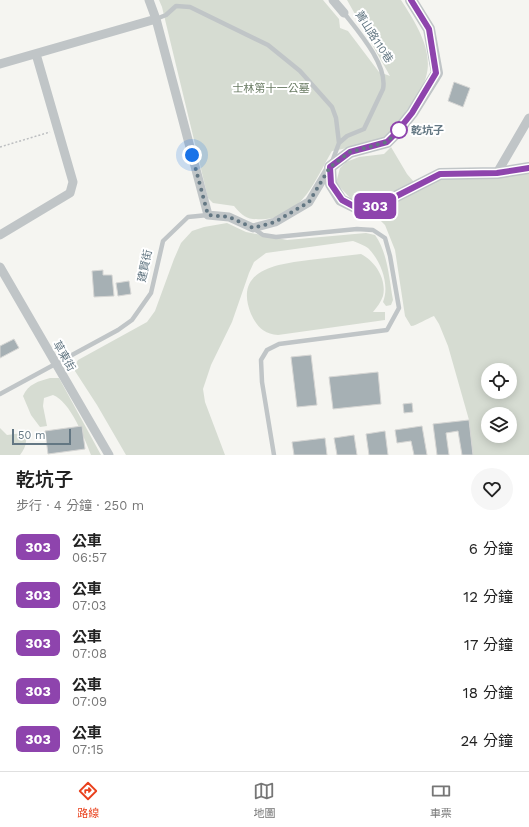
<!DOCTYPE html>
<html lang="zh-TW">
<meta charset="utf-8">
<style>
:root{--surface:#fff;--page:#f6f6f6;--text:#222;--muted:#767676;--line:#e0e0e0;--accent:#e9411d}
body{margin:0;font-family:"Work Sans","Noto Sans TC",sans-serif;background:var(--page);color:var(--text);height:100vh;display:flex;flex-direction:column;font-size:15px;white-space:nowrap}
*{box-sizing:border-box;margin:0}
p{font-size:13px;color:var(--muted)}
.icon{flex:none;width:22px;height:22px;fill:none;stroke:currentColor;stroke-width:2;stroke-linecap:round;stroke-linejoin:round}
.map{position:relative;height:455px;overflow:hidden}
.drawer{display:flex;flex-direction:column;background:var(--surface);flex:1}
.drawer>*{flex:none}
.badge{padding:0 8px;border-radius:6px;font-size:14px;line-height:26px}
.tools{position:absolute;left:481px;top:363px;display:grid;gap:8px}
.tools a{display:grid;place-items:center;width:36px;height:36px;border-radius:50%;background:var(--surface);box-shadow:0 2px 10px #0003;font-size:20px}
.scale{position:absolute;left:12px;bottom:10px;width:59px;box-sizing:border-box;padding-left:4px;border:2px solid #637783;border-top:0;font-size:11px;line-height:14px;white-space:nowrap;color:#637783;-webkit-text-stroke:3px #fff;paint-order:stroke}
.you{position:absolute;width:20px;height:20px;margin:-10px;border:3px solid #fff;border-radius:50%;background:#1a73e8;box-shadow:0 0 0 6px #1a73e833}
.map>.badge{position:absolute;translate:-50% -50%;box-shadow:0 0 0 2px #fff}
.round{display:grid;place-items:center;flex:none;width:42px;height:42px;border-radius:21px;background:var(--page)}
.summary{display:flex;align-items:center;justify-content:space-between;height:68px;padding:0 16px}
h1{font-size:19px;font-weight:600;line-height:30px}
ul{padding:0;list-style:none}
li{display:flex;align-items:center;gap:12px;height:48px;padding:0 16px}
li div{flex:1}
li b{display:block;font-size:15px}
li em{font-style:normal}
li .badge{min-width:44px;font-weight:700;text-align:center}
.tabs{display:flex;justify-content:space-around;align-items:center;height:56px;border-top:1px solid var(--line);background:var(--surface);font-size:11px;color:var(--muted)}
.tabs a{display:grid;justify-items:center;gap:2px}
.tabs .current{color:var(--accent)}
.map>svg:first-child{display:block}
.green{fill:#d6dcd2;fill-rule:evenodd}
.building{fill:#a6b0b4;stroke:#d6d6d4}
.lines{fill:none;stroke-linecap:round;stroke-linejoin:round}
.path{stroke:#bcbec0;stroke-width:1.5;stroke-dasharray:2 2;stroke-linecap:butt}
.service{stroke:#c0c5c7;stroke-width:4.5}
.minor{stroke:#c0c5c7;stroke-width:9}
.tertiary{stroke:#c0c5c7;stroke-width:12}
.line-casing{stroke:#fff;stroke-width:9}
.line{stroke:#8e44ad;stroke-width:6}
.walk{stroke:#637783;stroke-width:4;stroke-dasharray:0 7.2}
.stop-dot{fill:#fff;stroke:#8e44ad;stroke-width:2}
.labels{text-anchor:middle;dominant-baseline:central;stroke-width:4;stroke-linejoin:round;paint-order:stroke}
.street-label{font-size:11px;fill:#637783;stroke:#fff}
.park-label{font-size:11px;fill:#687a62;stroke:#fff}
.stop-label{font-size:11px;font-weight:bold;fill:#637783;stroke:#fff;text-anchor:start}
</style>
<div class="map">
<svg width="529" height="455" viewBox="0 0 529 455">
<rect width="100%" height="100%" fill="#f5f5f1"/>
<path class="green" d="M 159,0 L 323,0 L 339,19 L 340,28 L 348,31 L 379,72 L 390,76 L 347,0 L 401,0 C 415,22 434,50 426,77 C 423,89 413,101 406,111 C 399,123 393,134 380,140 C 366,146 346,148 332,151 C 315,180 303,215 266,219 C 249,220 245,219 234,206 L 213,203 L 208,198 L 162,7 Z
M 391,147 L 407,174 L 420,189 L 440,178 L 529,170 L 529,455 L 473,455 L 469,420 L 448,346 L 439,324 L 434,316 C 428,318 416,326 411,326 L 405,316 L 395,250 L 385,225 L 373,213 L 351,199 L 336,183 L 340,168 L 346,162 L 359,157 L 384,154 ZM 488,370 L 510,370 L 510,392 L 488,392 ZM 488,414 L 510,414 L 510,436 L 488,436 Z
M 227,223 L 246,232 L 287,240 L 366,233 L 375,235 C 388,253 389,279 393,300 L 391,305 L 386,306 L 383,302 C 390,285 381,261 368,248 C 364,245 358,243 353,241 L 266,253 L 254,262 L 249,273 L 232,322 L 211,365 L 203,389 L 205,402 L 225,455 L 126,455 L 97,405 L 73,368 L 78,360 L 147,322 L 155,311 L 174,259 L 181,243 L 192,231 L 204,227 Z
M 361,254 C 375,261 387,279 383,296 C 381,302 377,307 373,312 L 385,312 L 385,320 L 278,335 C 264,334 257,327 251,314 C 233,269 278,264 309,260 C 326,258 343,256 361,254 Z
M 50,378 L 59,378 L 101,455 L 91,455 C 85,439 70,401 53,395 L 44,398 L 43,406 L 47,426 L 40,427 L 31,415 L 23,396 C 28,384 39,381 50,378 Z
M 0,428 L 7,435 L 23,433 C 29,441 25,448 20,455 L 0,455 Z"/>
<path class="building" d="M 454,82 L 470,88 L 463,107 L 448,101 Z
M 103,270 L 103,275 L 112,275 L 114,296 L 94,297 L 92,271 Z
M 129,281 L 131,294 L 118,296 L 116,283 Z
M 14,339 L 19,348 L 0,358 L 0,346 Z
M 311,355 L 317,405 L 297,407 L 291,357 Z
M 378,372 L 381,404 L 333,409 L 329,377 Z
M 412,403 L 413,412 L 404,413 L 403,404 Z
M 469,420 L 473,455 L 462,455 L 458,431 L 446,433 L 449,455 L 437,455 L 433,424 Z
M 82,426 L 85,449 L 48,454 L 45,431 Z
M 422,426 L 427,455 L 414,455 L 411,441 L 397,443 L 395,430 Z
M 385,431 L 388,455 L 369,455 L 366,434 Z
M 354,435 L 357,455 L 337,455 L 334,438 Z
M 325,438 L 327,455 L 294,455 L 292,442 Z"/>
<g class="lines">
<path class="path" d="M 0,147 L 50,132"/>
<path class="service" d="M 156,19 L 166,15 L 176,6 L 190,7 L 268,45 L 300,71 L 332,107 L 336,118 L 339,143 L 332,162
M 339,143 L 347,136 L 364,129 L 383,89 C 388,65 358,31 344,13
M 253,228 L 263,235 L 276,237 L 357,229 L 373,230 L 385,238 L 390,256 L 399,308 L 387,330 L 279,344 L 267,350 L 261,360 L 262,382 L 274,455
M 0,394 L 118,330 L 132,320 L 151,293 L 163,241 L 188,217 L 208,215"/>
<path class="minor" d="M 149,0 L 156,19 L 208,215 L 229,217 L 253,228 L 275,222 L 309,202 L 330,167
M 333,0 L 344,13
M 0,64 L 156,19
M 497,173 L 529,118
M 0,235 L 70,193 L 73,182 L 36,54
M 0,267 L 109,455"/>
<path class="tertiary" d="M 411,0 L 429,29 L 437,73 L 412,113 L 396,133 L 387,142 L 350,152 L 330,167 L 331,184 L 341,200 L 359,209 L 379,205 L 440,174 L 497,173 L 529,168"/>
</g>
<g class="lines">
<defs>
<path id="line" d="M 411,0 L 429,29 L 436,73 L 412,113 L 396,133 L 387,142 L 350,152 L 330,167 L 331,184 L 342,200 L 359,209 L 379,205 L 440,174 L 497,173 L 529,168"/>
</defs>
<use href="#line" class="line-casing"/>
<use href="#line" class="line"/>
<path class="walk" d="M 192,155 L 208,215 L 229,217 L 253,228 L 275,222 L 309,202 L 330,167 L 350,152 L 387,142 L 399,130"/>
</g>
<circle class="stop-dot" cx="399" cy="130" r="8"/>
<g class="labels">
<g class="street-label">
<text transform="translate(374 37) rotate(57)">菁山路110巷</text>
<text transform="translate(145 266) rotate(-78)">建賢街</text>
<text transform="translate(64 356) rotate(60)">草東街</text>
</g>
<g class="park-label">
<text x="271" y="88">士林第十一公墓</text>
</g>
<g class="stop-label">
<text x="411" y="130">乾坑子</text>
</g>
</g>
</svg>
<div class="tools">
<a><svg class="icon" aria-label="locate" viewBox="0 0 24 24"><circle cx="12" cy="12" r="6"/><path d="M12 2v4M12 18v4M2 12h4M18 12h4"/></svg></a>
<a><svg class="icon" aria-label="layers" viewBox="0 0 24 24"><path d="M12 4l9 5-9 5-9-5zM3 14l9 5 9-5"/></svg></a>
</div>
<div class="scale">50 m</div>
<div class="you" style="left:192px;top:155px"></div>
<b class="badge" style="left:375px;top:206px;background:#8e44ad;color:#fff">303</b>
</div>
<section class="drawer">
<div class="summary"><div><h1>乾坑子</h1><p>步行 · 4 分鐘 · 250 m</p></div><a class="round"><svg class="icon" aria-label="heart" viewBox="0 0 24 24"><path d="M12 20l-8-8c-3-5 5-10 8-4 3-6 11-1 8 4z"/></svg></a></div>
<ul>
<li><span class="badge" style="background:#8e44ad;color:#fff">303</span><div><b>公車</b><p>06:57</p></div><em>6 分鐘</em></li>
<li><span class="badge" style="background:#8e44ad;color:#fff">303</span><div><b>公車</b><p>07:03</p></div><em>12 分鐘</em></li>
<li><span class="badge" style="background:#8e44ad;color:#fff">303</span><div><b>公車</b><p>07:08</p></div><em>17 分鐘</em></li>
<li><span class="badge" style="background:#8e44ad;color:#fff">303</span><div><b>公車</b><p>07:09</p></div><em>18 分鐘</em></li>
<li><span class="badge" style="background:#8e44ad;color:#fff">303</span><div><b>公車</b><p>07:15</p></div><em>24 分鐘</em></li>
</ul>
</section>
<nav class="tabs">
<a class="current"><svg class="icon" aria-label="directions" viewBox="0 0 24 24"><path d="M12 3l9 9-9 9-9-9zM9 14v-3h6M13 9l2 2-2 2"/></svg>路線</a>
<a><svg class="icon" aria-label="map" viewBox="0 0 24 24"><path d="M3 6l6-2 6 2 6-2v14l-6 2-6-2-6 2zM9 4v14M15 6v14"/></svg>地圖</a>
<a><svg class="icon" aria-label="tickets" viewBox="0 0 24 24"><path d="M3 7h18v10H3zM15 7v10"/></svg>車票</a>
</nav>
